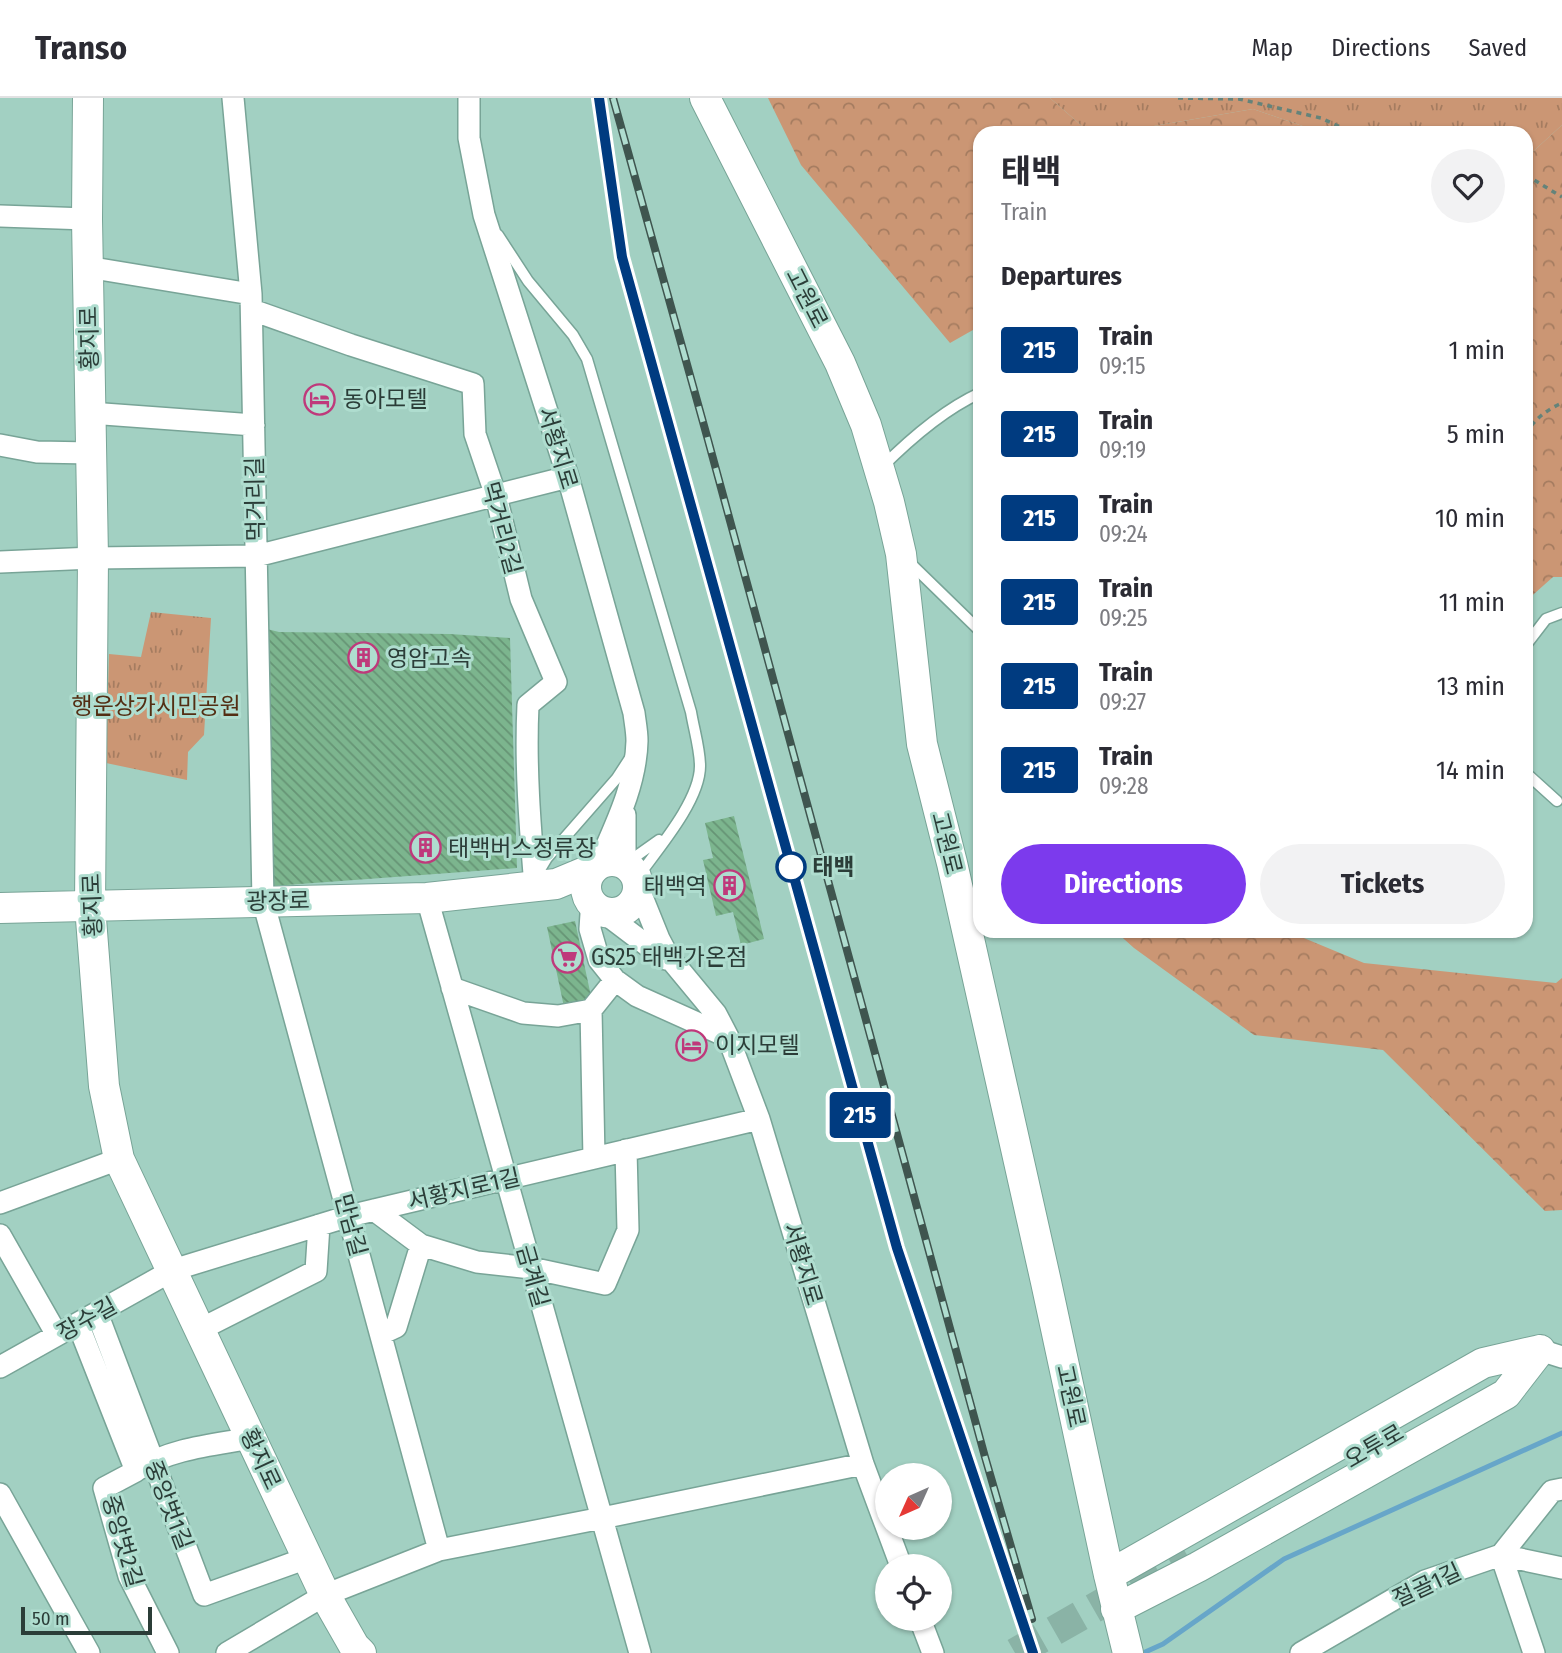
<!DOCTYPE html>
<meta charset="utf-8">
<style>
:root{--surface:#fff;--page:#f2f2f3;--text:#2b2b33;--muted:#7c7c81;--line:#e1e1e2;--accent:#7c3aed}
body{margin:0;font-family:"Fira Sans Condensed","Noto Sans KR",sans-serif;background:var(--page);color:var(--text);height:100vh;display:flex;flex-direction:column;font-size:26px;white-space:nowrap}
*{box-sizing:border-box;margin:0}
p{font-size:23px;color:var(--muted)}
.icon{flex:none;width:38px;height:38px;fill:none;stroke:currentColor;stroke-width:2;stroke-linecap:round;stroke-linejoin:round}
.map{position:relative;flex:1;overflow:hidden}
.panel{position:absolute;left:973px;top:28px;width:560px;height:812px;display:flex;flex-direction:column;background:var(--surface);border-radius:21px;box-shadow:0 2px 5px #0004}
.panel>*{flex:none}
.badge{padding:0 14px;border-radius:5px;font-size:24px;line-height:46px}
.needle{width:46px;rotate:225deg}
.fabs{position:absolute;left:875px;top:1365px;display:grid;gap:14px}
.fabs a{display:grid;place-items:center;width:77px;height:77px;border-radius:50%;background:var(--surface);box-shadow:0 2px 5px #0004;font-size:35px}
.scale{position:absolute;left:21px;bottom:18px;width:131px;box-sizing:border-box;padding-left:7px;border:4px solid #2b3d38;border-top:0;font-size:19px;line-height:24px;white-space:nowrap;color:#2b3d38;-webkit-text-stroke:5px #afddcf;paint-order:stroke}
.map>.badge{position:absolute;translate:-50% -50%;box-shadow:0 0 0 4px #fff}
h2{padding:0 28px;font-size:26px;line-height:63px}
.round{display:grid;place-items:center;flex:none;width:74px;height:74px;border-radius:37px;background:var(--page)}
.headline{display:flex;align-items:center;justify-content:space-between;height:119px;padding:0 28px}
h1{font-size:33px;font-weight:700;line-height:52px}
.action{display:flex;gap:14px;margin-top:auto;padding:14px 28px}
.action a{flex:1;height:80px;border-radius:42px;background:var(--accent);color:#fff;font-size:28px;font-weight:700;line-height:80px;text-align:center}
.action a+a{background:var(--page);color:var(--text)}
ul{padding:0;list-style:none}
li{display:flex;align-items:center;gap:21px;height:84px;padding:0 28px}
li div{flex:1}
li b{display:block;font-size:26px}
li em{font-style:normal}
li .badge{min-width:77px;font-weight:700;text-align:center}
header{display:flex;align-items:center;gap:42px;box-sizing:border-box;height:98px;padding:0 35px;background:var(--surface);border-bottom:2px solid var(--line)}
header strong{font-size:33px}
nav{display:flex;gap:38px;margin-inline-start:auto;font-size:24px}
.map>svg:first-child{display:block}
.forest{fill:url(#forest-crowns)}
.park{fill:url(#park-tufts)}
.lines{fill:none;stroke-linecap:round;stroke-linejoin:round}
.stream{stroke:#67a6c9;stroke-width:5}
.building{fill:url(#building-back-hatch)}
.secondary-tunnel{stroke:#8ab3a6;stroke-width:30;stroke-dasharray:30 15;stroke-linecap:butt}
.lane-casing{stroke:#78a497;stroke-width:13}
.street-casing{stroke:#78a497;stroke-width:24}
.secondary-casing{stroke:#78a497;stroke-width:32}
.path{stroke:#64837a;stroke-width:3.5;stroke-dasharray:5 5;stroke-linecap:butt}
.lane{stroke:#fff;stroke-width:10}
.street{stroke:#fff;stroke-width:21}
.secondary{stroke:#fff;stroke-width:30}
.rail-casing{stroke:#3f554f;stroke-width:8}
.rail{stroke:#afddcf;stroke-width:5;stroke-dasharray:16;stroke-linecap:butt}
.line-casing{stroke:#fff;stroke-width:16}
.line{stroke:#003b80;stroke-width:10}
.stop-dot{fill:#fff;stroke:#003b80;stroke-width:3.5}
.labels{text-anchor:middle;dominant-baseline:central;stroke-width:6;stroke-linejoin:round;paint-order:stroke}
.street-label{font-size:23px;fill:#2b3d38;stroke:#afddcf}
.poi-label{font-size:23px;fill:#2b3d38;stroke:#afddcf;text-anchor:start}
.park-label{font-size:23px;fill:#532e13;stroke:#afddcf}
.stop-label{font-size:23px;font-weight:bold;fill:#2b3d38;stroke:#afddcf;text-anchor:start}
</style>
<header>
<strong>Transo</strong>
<nav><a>Map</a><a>Directions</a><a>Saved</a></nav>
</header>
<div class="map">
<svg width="1562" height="1555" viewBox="0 0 1562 1555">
<defs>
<pattern id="forest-crowns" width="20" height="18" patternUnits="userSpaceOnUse" patternTransform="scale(1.75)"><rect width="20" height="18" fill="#cb9674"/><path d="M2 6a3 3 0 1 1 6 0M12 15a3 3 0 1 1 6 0" fill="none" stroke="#a57c60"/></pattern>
<pattern id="park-tufts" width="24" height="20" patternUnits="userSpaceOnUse" patternTransform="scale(1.75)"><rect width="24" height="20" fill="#cb9674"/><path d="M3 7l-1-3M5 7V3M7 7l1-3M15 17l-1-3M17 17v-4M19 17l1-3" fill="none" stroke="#a57c60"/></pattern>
<pattern id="building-back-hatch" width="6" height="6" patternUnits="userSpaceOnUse" patternTransform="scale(1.75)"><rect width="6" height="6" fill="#7cb58e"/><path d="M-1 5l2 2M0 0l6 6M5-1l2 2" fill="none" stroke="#669475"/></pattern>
</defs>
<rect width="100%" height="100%" fill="#a2d0c2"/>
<path class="forest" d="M 768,0 L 1050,0 L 1090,35 L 980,35 L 980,228 L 950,245 L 801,67 Z
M 1253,11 L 1323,35 L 1113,35 Z
M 1562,27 L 1562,479 L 1553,479 L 1526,503 L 1526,60 Z
M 1115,833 L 1287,833 L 1364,865 L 1556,885 L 1562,880 L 1562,1112 L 1545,1113 L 1383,952 L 1254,937 L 1134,850 Z"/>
<path class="park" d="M 1050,0 L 1562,0 L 1562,27 L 1526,60 L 1526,35 L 1323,35 L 1253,11 L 1113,35 L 1090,35 Z
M 151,514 L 211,520 L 204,637 L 188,654 L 187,682 L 106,665 L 109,556 L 141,559 Z"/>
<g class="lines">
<path class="stream" d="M 1143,1555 L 1163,1546 L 1284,1461 L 1562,1335"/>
</g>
<path class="building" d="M 267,531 L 279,534 L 450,536 L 510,540 L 517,770 L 273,788 Z
M 734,718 L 764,841 L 741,847 L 733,814 L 716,818 L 703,762 L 713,760 L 705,725 Z
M 575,823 L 592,903 L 564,909 L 547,829 Z"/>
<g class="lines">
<path class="secondary-tunnel" d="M 1015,1555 L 1187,1457"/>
<defs>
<path id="lane" d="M 498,137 L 528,183 L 573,237 L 587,261 L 691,614 C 694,632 700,651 700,668 C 700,703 657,752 637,780
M 881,370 C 908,343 945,311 980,295
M 908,463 L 980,533
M 1526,547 L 1546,521 L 1562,515
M 1526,675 L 1557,703
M 625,766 L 659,742
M 538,775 L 547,760 L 617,680 L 630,660"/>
<path id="street" d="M 233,0 L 251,196 L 263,803 L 439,1452
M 469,0 L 469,40 L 484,117 L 568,379 L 634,615 C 635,624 637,633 637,643 C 636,686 616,726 599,765
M 0,118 L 87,121
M 87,169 L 251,196
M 252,212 L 351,247 L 473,286 L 475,336 L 496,398 L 521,501 L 556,584 L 528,607 C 525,667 530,728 535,788
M 90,315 L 254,327
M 0,347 L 37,354 L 91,355
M 0,464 L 93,460 L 256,458 L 568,379
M 625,717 L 625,766
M 638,789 L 659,841 L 668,858 L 716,916 L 728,939 L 759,1021 L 863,1366 L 901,1468
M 427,800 L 640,1555
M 596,809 L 591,816 L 590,831 L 599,862 L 615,882 L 637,898 L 728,939
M 603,814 L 665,861
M 452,890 L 523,915 L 558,918 L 591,912 L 615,882
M 591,912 L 594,1060
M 0,1105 L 119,1061
M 374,1112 L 421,1147 L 477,1164 L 531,1170 L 605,1186 L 628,1132 L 626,1052
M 0,1137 L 57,1237
M 97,1215 L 204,1497 L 307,1460
M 78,1226 L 136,1373 L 104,1390 L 129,1478 L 168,1555
M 201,1231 L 316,1173 L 319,1127
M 381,1236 L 396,1229 L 421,1147
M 1540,1252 L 1562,1259
M 0,1269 L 173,1172 L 349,1118 L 759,1021
M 139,1371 C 172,1350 214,1347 251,1340
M 0,1396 L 89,1555
M 920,1521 L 933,1555
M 227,1555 L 325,1497 L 439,1452 L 602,1420 L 863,1366
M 1301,1555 L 1425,1483 L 1501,1457 L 1562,1470
M 1534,1555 L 1501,1457 L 1552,1393 L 1562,1391"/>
<path id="secondary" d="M 88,0 L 87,121 L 93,460 L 90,808 L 104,988 L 119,1061 L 325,1497 L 354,1548 L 361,1555
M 705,0 L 840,265 L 866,327 L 889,404 L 901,456 L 922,646 L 952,765 L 1046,1184 L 1109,1477 L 1128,1555
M586 789a26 26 0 1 1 52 0a26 26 0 1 1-52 0Z
M 0,810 L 427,800 L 556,786 L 592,771
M 1109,1477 L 1483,1265 L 1540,1252
M 1116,1511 L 1198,1469 L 1506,1296 L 1540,1252"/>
</defs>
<use href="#lane" class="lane-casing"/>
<use href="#street" class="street-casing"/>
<use href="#secondary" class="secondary-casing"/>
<path class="path" d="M 1178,0 L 1239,1 L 1321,20 L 1353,35
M 1526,77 L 1562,99
M 1526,336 C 1533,322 1548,311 1562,305"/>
<use href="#lane" class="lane"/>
<use href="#street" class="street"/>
<use href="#secondary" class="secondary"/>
<defs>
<path id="rail" d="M 599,0 L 622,159 L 897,1150 L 1033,1555
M 613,0 L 708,342 L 985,1359 L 1032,1521"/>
</defs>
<use href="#rail" class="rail-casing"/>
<use href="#rail" class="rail"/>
</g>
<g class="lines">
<defs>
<path id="line" d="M 599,0 L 622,159 L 897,1150 L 1033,1555"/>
</defs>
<use href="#line" class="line-casing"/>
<use href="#line" class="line"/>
</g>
<defs>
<symbol id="hotel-ring" viewBox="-11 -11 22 22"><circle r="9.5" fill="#afddcf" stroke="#bf397b" stroke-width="1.5"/><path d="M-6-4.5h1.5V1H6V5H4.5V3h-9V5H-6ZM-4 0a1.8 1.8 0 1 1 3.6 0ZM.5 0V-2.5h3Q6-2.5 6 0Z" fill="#bf397b"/></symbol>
<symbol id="building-ring" viewBox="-11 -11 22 22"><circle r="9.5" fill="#afddcf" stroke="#bf397b" stroke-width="1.5"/><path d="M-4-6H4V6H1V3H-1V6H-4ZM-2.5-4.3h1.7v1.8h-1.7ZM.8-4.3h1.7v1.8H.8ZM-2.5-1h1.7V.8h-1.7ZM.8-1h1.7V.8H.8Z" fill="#bf397b"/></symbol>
<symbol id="supermarket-ring" viewBox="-11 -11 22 22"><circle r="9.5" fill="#afddcf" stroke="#bf397b" stroke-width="1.5"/><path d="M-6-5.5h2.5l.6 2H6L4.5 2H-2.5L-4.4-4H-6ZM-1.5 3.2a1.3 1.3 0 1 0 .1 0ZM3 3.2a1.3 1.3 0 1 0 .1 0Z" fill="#bf397b"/></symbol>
</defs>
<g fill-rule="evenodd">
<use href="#hotel-ring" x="302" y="284" width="35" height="35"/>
<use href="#building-ring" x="346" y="542" width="35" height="35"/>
<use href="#building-ring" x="408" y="732" width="35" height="35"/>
<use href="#building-ring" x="712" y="770" width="35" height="35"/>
<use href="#supermarket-ring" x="550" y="842" width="35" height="35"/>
<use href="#hotel-ring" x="674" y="930" width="35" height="35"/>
</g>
<circle class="stop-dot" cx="791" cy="769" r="14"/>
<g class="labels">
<g class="street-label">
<text transform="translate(807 200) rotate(63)">고원로</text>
<text transform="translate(89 240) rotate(-91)">황지로</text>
<text transform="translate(558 350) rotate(73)">서황지로</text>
<text transform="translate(255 401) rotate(-91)">먹거리길</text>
<text transform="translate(502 430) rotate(75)">먹거리2길</text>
<text transform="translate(947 745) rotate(76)">고원로</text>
<text transform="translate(278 803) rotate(-1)">광장로</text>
<text transform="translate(92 807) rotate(-92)">황지로</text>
<text transform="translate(464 1091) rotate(-13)">서황지로1길</text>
<text transform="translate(351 1127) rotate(75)">만남길</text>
<text transform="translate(803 1166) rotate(73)">서황지로</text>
<text transform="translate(533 1178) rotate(74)">금계길</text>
<text transform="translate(87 1221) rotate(-29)">장수길</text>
<text transform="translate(1071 1298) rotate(78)">고원로</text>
<text transform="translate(1374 1348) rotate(-30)">오투로</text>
<text transform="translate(261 1361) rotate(65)">황지로</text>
<text transform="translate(169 1407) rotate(69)">중앙벗1길</text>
<text transform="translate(123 1443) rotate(74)">중앙벗2길</text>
<text transform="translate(1427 1487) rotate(-25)">절골1길</text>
</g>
<g class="poi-label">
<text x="343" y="301">동아모텔</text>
<text x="387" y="560">영암고속</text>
<text x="448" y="750">태백버스정류장</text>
<text x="707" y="788" text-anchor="end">태백역</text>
<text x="591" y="859">GS25 태백가온점</text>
<text x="715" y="947">이지모텔</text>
</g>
<g class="park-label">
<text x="156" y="608">행운상가시민공원</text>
</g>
<g class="stop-label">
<text x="812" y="769">태백</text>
</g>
</g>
</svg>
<div class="fabs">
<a><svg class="needle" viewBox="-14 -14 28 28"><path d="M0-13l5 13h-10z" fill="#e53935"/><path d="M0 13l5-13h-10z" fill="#7c7c81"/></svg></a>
<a><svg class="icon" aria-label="locate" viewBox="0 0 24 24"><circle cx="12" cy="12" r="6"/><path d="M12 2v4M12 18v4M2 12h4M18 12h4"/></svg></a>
</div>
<div class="scale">50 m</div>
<b class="badge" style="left:860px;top:1017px;background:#003b80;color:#fff">215</b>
<section class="panel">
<div class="headline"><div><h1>태백</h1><p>Train</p></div><a class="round"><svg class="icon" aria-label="heart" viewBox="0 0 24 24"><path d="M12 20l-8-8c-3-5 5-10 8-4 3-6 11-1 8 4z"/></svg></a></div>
<h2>Departures</h2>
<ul>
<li><span class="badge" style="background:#003b80;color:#fff">215</span><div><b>Train</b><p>09:15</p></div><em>1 min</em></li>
<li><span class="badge" style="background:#003b80;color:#fff">215</span><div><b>Train</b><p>09:19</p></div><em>5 min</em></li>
<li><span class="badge" style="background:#003b80;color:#fff">215</span><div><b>Train</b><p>09:24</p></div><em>10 min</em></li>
<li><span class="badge" style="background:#003b80;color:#fff">215</span><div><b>Train</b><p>09:25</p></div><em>11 min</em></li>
<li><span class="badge" style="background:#003b80;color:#fff">215</span><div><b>Train</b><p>09:27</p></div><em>13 min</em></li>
<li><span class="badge" style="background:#003b80;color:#fff">215</span><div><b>Train</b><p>09:28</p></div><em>14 min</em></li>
</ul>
<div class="action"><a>Directions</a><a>Tickets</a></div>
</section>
</div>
